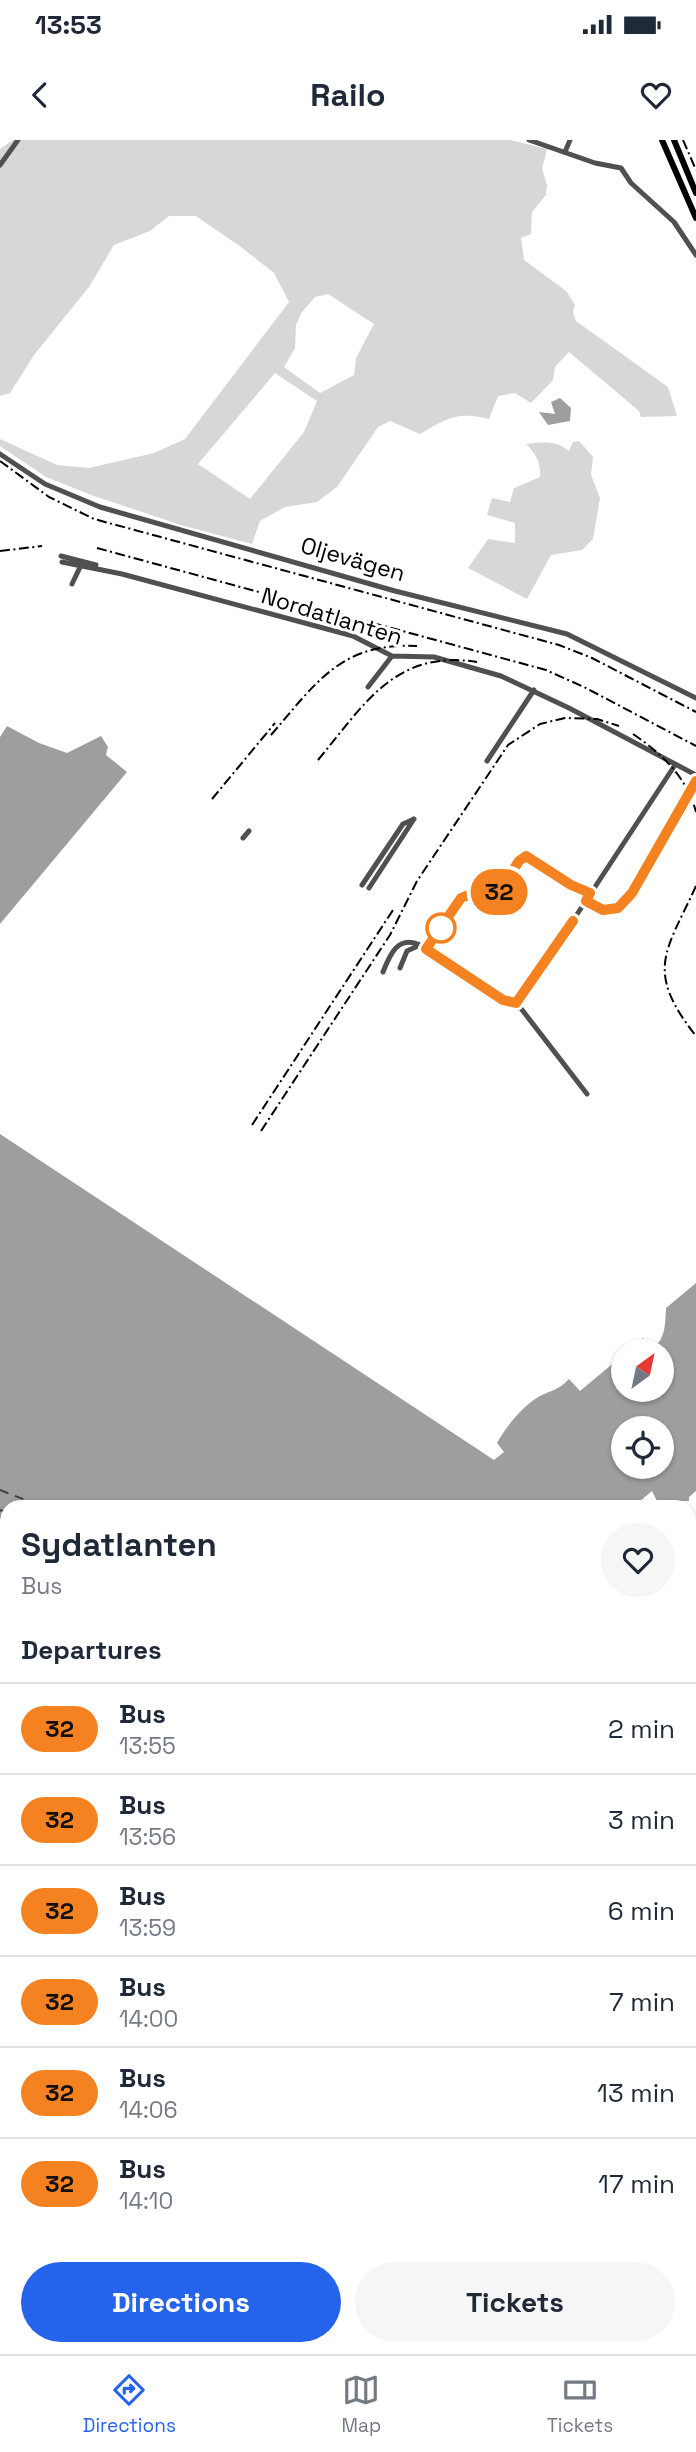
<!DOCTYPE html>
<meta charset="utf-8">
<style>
:root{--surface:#fff;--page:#f6f6f7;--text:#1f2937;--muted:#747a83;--line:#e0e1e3;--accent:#2563eb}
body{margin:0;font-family:"Space Grotesk",sans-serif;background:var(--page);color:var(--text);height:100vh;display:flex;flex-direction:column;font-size:26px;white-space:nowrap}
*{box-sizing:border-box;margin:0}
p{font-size:23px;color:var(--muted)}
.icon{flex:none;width:38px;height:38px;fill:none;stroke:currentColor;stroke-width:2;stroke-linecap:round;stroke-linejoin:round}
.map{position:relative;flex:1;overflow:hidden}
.sheet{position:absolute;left:0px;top:1360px;width:696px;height:856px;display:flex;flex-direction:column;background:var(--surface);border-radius:21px 21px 0 0;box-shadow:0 2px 5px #0004}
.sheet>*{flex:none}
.badge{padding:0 14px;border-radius:23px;font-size:24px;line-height:46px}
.needle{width:46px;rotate:33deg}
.tools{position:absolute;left:611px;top:1199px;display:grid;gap:14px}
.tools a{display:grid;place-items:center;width:63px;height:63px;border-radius:50%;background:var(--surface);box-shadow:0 2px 5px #0004;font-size:35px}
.map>.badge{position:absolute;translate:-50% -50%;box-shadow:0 0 0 4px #fff}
h2{padding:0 21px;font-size:26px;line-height:63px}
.round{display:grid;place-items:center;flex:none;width:74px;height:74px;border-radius:37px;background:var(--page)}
.head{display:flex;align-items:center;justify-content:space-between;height:119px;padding:0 21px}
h1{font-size:33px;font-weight:800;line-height:52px}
.cta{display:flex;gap:14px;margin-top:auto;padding:14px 21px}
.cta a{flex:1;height:80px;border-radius:42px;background:var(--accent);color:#fff;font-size:28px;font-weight:800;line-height:80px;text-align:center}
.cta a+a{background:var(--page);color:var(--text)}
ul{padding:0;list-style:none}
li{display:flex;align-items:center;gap:21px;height:91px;padding:0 21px;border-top:2px solid var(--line)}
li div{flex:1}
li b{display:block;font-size:26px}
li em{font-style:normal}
li .badge{min-width:77px;font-weight:700;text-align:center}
.status{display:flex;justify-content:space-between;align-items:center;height:49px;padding:0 35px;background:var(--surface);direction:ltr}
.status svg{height:19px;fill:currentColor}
header{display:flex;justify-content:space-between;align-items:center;height:91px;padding:0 21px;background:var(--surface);font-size:32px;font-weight:800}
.tab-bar{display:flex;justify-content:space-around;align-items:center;height:98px;border-top:2px solid var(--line);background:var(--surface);font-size:19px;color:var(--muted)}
.tab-bar a{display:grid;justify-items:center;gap:4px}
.tab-bar .selected{color:var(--accent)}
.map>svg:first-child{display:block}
.green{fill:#d7d7d7;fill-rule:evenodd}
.water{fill:#9e9e9e;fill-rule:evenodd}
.pier{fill:#fff}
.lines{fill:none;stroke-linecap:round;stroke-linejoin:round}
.ferry{stroke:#3f3f3f;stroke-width:2;stroke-dasharray:9 7;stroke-linecap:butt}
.minor{stroke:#505050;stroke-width:5}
.major{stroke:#000;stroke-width:6}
.rail{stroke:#000;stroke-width:2;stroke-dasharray:10 3.5 2 3.5;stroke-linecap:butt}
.line-casing{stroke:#fff;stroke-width:16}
.line{stroke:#f58220;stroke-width:10}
.stop-dot{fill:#fff;stroke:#f58220;stroke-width:3.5}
.labels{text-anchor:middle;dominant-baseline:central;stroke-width:6;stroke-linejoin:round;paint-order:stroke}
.street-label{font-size:23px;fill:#000;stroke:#fff}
</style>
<div class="status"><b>13:53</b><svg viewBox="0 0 49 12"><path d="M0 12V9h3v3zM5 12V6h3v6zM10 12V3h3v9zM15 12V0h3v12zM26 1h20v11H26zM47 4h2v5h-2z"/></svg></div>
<header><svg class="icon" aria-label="back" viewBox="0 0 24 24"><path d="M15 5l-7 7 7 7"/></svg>Railo<svg class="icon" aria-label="heart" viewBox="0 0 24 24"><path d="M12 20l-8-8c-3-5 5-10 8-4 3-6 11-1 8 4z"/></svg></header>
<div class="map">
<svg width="696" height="2214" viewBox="0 0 696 2214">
<rect width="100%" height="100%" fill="#fff"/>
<path class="green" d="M 13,0 L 510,0 L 547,9 L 542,29 L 547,45 L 546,55 L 532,72 L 531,94 L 521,98 L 524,120 L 566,151 L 575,165 L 573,172 L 576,181 L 668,247 L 677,276 L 641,277 L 639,271 L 569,212 L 555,227 L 553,240 L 531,263 L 515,253 L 498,256 L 489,279 C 458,271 447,278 420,294 L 390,281 L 378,287 L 337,347 L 317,362 L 285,367 L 260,381 L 252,404 L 184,386 L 94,356 L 46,337 L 0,306 L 0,299 L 57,325 L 89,328 L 154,313 L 185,299 L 289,162 L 274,133 L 241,107 L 196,76 L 169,76 L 150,91 L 114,105 L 89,147 L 34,215 L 10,253 L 0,256 L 0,9 ZM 328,154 L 374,184 L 356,218 L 354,235 L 320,253 L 284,227 L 295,208 L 296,185 L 302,172 L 315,157 ZM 275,233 L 317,261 L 304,292 L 250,359 L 198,324 Z
M 579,301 L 593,317 L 591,335 L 600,358 L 593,399 L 582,410 L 551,415 L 527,459 L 468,428 L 488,399 L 515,403 L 515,383 L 487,375 L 492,358 L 510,362 L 514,348 L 540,337 C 541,323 536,314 526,304 C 541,302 557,300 569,311 L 573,302 Z
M 0,1768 L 7,1779 L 7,1840 L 0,1836 Z
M 696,1830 L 696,2040 L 690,2032 L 690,1834 Z
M 7,1987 L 7,2183 L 0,2189 L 0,2017 Z
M 494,2208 L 537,2208 L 537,2209 L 525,2214 L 483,2214 Z"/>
<path class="water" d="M 560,258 L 571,268 L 570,281 L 548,285 L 539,272 L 555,274 L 551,262 Z
M 7,586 L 39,603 L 67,613 L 101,596 L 108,607 L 106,615 L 127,632 L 0,784 L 0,597 Z
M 0,994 L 494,1320 L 504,1312 L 497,1303 C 507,1286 522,1266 540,1256 C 552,1250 557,1251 569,1239 L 580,1251 L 623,1215 L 623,1250 L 662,1250 L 662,1211 L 628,1211 L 643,1198 L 652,1209 C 666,1199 665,1184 666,1168 L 696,1143 L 696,1351 L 689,1357 L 689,1367 L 7,1367 L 7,1685 L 0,1667 ZM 623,1288 L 662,1288 L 662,1326 L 623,1326 Z
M 696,1381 L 696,1787 L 690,1790 L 690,1387 Z"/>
<path class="pier" d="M 652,1351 L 657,1361 L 689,1361 L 689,1367 L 633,1367 Z"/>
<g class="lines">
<path class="ferry" d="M 0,1350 L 43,1367
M 0,1370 L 7,1373
M 0,1377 L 7,1380
M 0,1386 L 7,1389
M 690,1612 L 696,1615
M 690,1641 L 696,1644
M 690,1649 L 696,1652"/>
<path class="minor" d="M 529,0 L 595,23 L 621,28 L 631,43 L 674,82 L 696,115
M 565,12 L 570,0
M 0,25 L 18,0
M 0,314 L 45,344 L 100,367 L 395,451 L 567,494 L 696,558
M 61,416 L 96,425
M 62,422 L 122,434 L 353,496 L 392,516 L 434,517 L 501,536 L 569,568 L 696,635
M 72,444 L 81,425
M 368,547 L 392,516
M 487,621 L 534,550
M 243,698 L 249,691
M 362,745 L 403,684 L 414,679
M 369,748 L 414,679
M 586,761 L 609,771 L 626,762 L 696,641
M 420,805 L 503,860 L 516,862 L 587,954
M 383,832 C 390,814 398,795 420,805 L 407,811 L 400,828
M 516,862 L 551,814 L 675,625
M 690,2065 L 696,2066
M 233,2208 L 234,2214
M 379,2208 L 385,2214
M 422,2208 L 425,2214
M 297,2214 L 299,2208
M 448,2214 L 458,2208"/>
<path class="major" d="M 662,0 L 696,78
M 674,0 L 696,53"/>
<path class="rail" d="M 683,0 L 696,30
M 0,321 L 49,357 L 94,379 L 559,505 L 592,518 L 696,572
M 97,408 L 546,530 L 584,547 L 696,606
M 0,411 L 42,406
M 633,594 C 661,613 687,637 696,672
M 271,595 C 316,543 341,502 417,506
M 318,620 C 364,565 395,509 477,522
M 212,659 L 275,583
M 696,746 C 666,812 644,830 696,896
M 252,985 L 393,770
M 261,991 L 390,795 L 417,741 L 508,605 L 540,584 L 565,578 L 597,579 L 619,586"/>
</g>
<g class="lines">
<defs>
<path id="line" d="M 573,781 L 516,863 L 503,860 L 426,809 L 461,758 L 468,755 L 483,763 L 493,761 L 519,721 L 526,716 L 571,745 L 590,753 L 586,761 L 603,770 L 618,768 L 632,753 L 696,641"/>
</defs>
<use href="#line" class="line-casing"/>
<use href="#line" class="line"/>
</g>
<circle class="stop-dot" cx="441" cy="788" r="14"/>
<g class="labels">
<g class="street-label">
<text transform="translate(353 419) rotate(16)">Oljevägen</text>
<text transform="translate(332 476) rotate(17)">Nordatlanten</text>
</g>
</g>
</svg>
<div class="tools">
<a><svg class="needle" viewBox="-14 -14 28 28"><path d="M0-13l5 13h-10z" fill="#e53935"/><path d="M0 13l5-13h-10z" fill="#747a83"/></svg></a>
<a><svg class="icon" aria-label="locate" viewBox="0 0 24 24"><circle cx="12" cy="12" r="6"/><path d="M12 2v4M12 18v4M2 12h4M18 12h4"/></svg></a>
</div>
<b class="badge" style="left:499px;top:752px;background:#f58220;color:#111">32</b>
<section class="sheet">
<div class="head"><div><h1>Sydatlanten</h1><p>Bus</p></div><a class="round"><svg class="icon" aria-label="heart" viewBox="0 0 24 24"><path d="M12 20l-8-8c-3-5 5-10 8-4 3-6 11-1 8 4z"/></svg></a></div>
<h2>Departures</h2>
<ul>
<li><span class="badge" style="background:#f58220;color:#111">32</span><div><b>Bus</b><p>13:55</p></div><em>2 min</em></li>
<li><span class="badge" style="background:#f58220;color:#111">32</span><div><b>Bus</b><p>13:56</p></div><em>3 min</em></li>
<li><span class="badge" style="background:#f58220;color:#111">32</span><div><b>Bus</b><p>13:59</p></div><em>6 min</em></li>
<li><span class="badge" style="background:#f58220;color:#111">32</span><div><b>Bus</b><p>14:00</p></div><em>7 min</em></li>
<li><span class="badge" style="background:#f58220;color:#111">32</span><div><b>Bus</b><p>14:06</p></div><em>13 min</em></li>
<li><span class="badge" style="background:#f58220;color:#111">32</span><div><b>Bus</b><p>14:10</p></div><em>17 min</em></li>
</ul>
<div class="cta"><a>Directions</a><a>Tickets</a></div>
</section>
</div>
<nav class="tab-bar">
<a class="selected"><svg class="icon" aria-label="directions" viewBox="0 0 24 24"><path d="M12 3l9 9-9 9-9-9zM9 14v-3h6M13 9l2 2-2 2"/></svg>Directions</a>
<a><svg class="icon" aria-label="map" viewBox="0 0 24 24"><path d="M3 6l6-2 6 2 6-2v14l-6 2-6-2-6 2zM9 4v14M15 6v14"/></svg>Map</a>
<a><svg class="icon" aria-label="tickets" viewBox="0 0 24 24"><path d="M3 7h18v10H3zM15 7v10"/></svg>Tickets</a>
</nav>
